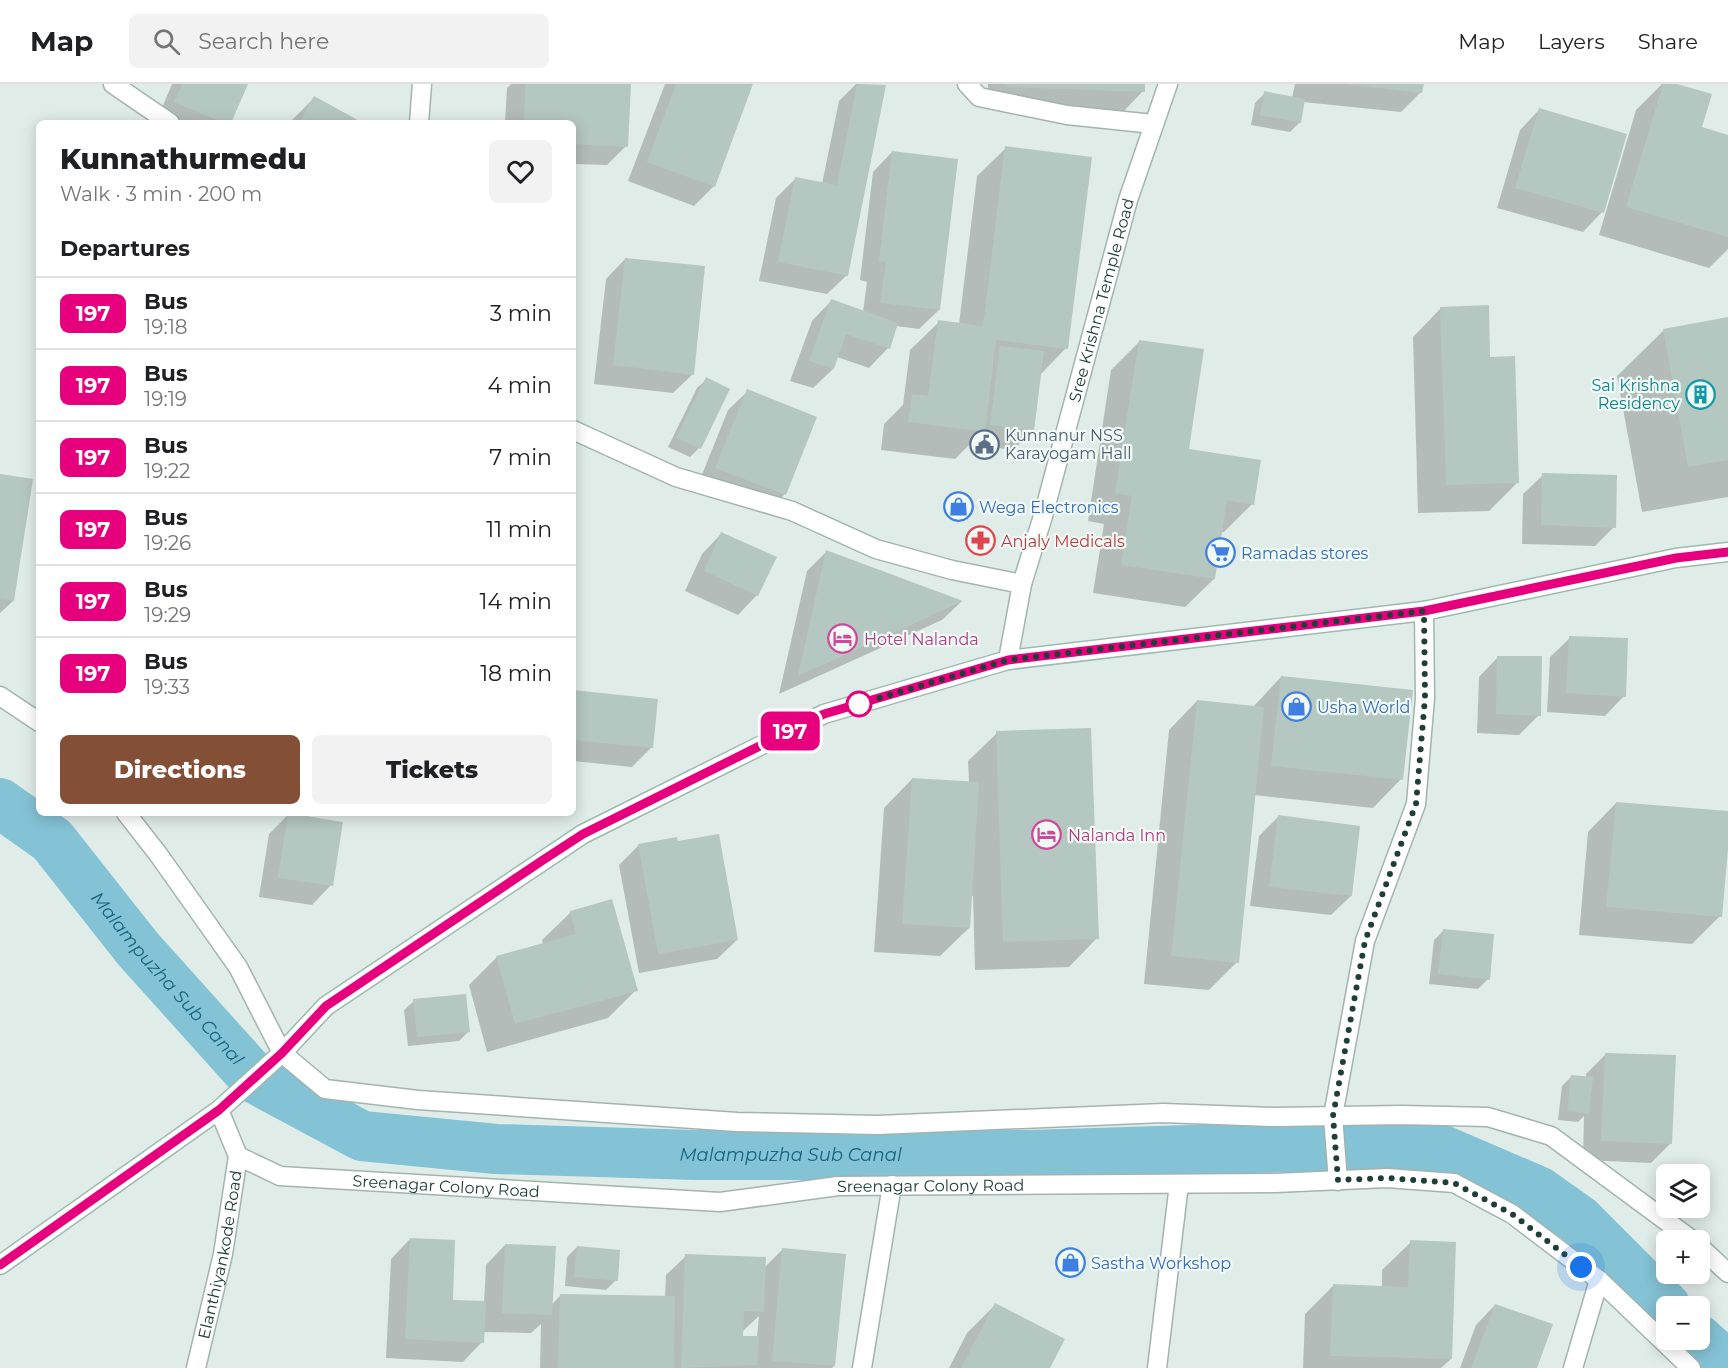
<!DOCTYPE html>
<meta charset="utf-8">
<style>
:root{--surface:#fff;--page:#f2f2f2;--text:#202124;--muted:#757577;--line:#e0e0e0;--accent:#834f37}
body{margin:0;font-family:Montserrat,sans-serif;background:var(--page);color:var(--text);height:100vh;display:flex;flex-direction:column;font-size:22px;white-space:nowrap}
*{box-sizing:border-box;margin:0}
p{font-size:20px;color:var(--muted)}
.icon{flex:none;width:33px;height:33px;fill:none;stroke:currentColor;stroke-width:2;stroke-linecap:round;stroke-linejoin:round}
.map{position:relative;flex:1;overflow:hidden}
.details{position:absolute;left:36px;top:36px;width:540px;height:696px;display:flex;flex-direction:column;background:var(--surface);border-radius:9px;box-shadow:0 3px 15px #0003}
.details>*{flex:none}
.badge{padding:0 12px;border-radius:9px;font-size:21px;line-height:39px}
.buttons{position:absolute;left:1656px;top:1080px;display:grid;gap:12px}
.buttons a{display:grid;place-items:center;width:54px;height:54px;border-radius:9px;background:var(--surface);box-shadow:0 3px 15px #0003;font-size:30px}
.you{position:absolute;width:30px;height:30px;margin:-15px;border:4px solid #fff;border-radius:50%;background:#1a73e8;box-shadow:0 0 0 9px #1a73e833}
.map>.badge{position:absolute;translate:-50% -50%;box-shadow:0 0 0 3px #fff}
h2{padding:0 24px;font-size:22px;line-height:54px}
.round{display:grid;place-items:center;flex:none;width:63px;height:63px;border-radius:9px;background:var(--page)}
.head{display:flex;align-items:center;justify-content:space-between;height:102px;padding:0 24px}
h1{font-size:28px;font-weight:800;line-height:45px}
.primary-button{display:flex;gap:12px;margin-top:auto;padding:12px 24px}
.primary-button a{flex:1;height:69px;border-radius:9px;background:var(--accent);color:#fff;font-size:24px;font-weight:800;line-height:69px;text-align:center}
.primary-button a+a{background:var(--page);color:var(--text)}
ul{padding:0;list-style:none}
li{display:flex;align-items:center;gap:18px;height:72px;padding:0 24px;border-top:2px solid var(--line)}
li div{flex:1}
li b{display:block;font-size:22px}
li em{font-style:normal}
li .badge{min-width:66px;font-weight:700;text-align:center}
header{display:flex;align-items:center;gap:36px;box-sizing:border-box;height:84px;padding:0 30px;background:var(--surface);border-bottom:2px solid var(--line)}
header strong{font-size:28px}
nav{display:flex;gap:33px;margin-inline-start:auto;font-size:21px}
.search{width:420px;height:54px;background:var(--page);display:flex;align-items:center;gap:15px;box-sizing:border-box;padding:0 21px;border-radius:9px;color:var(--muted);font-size:22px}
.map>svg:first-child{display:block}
.shadow{fill:#0003;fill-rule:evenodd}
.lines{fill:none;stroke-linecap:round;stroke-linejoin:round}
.canal{stroke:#84c2d5;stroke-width:50}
.building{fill:#b5c7c1}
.minor-casing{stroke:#a3b4b0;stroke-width:21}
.secondary-casing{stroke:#9eb9b2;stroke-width:21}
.minor{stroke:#fff;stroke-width:18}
.secondary{stroke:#fff;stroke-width:18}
.line-casing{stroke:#fff;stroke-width:14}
.line{stroke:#e6007e;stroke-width:9}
.walk{stroke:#203e38;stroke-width:6;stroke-dasharray:0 10.8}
.stop-dot{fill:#fff;stroke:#e6007e;stroke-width:3}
.labels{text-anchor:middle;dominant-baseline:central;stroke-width:4.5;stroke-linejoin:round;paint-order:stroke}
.street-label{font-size:16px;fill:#203e38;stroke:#f1f9f5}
.culture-label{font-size:16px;fill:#0d838f;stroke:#f1f9f5;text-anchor:end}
.service-label{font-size:16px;fill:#4e5e75;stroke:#f1f9f5;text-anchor:start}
.shop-label{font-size:16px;fill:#366cbe;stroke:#f1f9f5;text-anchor:start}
.health-label{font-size:16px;fill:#be3a42;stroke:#f1f9f5;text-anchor:start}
.hotel-label{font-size:16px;fill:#b23c85;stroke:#f1f9f5;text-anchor:start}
.water-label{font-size:18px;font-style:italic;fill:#16647e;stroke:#f1f9f5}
</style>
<header>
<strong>Map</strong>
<div class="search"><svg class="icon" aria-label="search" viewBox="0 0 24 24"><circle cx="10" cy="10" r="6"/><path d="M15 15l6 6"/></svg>Search here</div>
<nav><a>Map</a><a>Layers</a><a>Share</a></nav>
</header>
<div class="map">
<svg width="1728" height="1284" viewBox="0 0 1728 1284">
<rect width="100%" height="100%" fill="#e0ece8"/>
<path class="shadow" d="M 172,0 L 247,0 L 230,39 L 159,39 L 156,38 Z
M 511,0 L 629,0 L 626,62 L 607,81 L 573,80 L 573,39 L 505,39 L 507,4 Z
M 665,0 L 752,0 L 714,102 L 694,122 L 628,97 Z
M 856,0 L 885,2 L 847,191 L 827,210 L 759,197 L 776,114 L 795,95 L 822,100 L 839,17 Z
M 988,0 L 1143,0 L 1143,7 L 1124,27 L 987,22 Z
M 1295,0 L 1422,0 L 1421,8 L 1401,28 L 1303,18 L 1300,38 L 1290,48 L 1251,41 L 1255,19 L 1265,9 L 1292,14 Z
M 1662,0 L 1672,0 L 1700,44 L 1728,52 L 1728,165 L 1709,184 L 1599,151 L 1636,26 Z
M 314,14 L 360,39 L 289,39 Z
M 1539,26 L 1602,128 L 1583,148 L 1497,124 L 1520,46 Z
M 1006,64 L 1066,264 L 1040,291 L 1033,347 L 1013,366 L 970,360 L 955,375 L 881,366 L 884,340 L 903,321 L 910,266 L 939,238 L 959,240 L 977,92 Z
M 892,68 L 939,226 L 919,245 L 896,242 L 888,264 L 869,284 L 837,273 L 833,285 L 813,304 L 790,297 L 812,237 L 831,217 L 863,228 L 867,198 L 860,196 L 873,88 Z
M 625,175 L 693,290 L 673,309 L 594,300 L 606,195 Z
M 1441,224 L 1489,274 L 1517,399 L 1489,427 L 1418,429 L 1413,253 Z
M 1728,234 L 1728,413 L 1642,428 L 1617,292 L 1664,246 Z
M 1140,257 L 1187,366 L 1252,420 L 1224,448 L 1221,448 L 1214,495 L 1185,523 L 1093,509 L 1104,440 L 1088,437 L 1111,286 Z
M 707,295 L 699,364 L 690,373 L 668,363 L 697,304 Z
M 748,307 L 815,334 L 784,411 L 765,430 L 697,403 L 728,326 Z
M 0,391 L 13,517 L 0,529 Z
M 1543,391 L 1614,443 L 1595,462 L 1522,460 L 1523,410 Z
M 721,450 L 757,511 L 738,531 L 685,507 L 702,470 Z
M 826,468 L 961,518 L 942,536 L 779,610 L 807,487 Z
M 1570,554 L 1624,612 L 1605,632 L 1547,628 L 1550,573 Z
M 1498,573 L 1539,631 L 1519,651 L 1477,649 L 1479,593 Z
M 1281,593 L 1401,695 L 1373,724 L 1254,711 L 1237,878 L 1209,906 L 1144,900 L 1169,646 L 1197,617 L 1253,623 Z
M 573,608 L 652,663 L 632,683 L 573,677 Z
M 997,649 L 1097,854 L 1069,883 L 975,886 L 973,812 L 971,812 L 969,844 L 940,872 L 874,868 L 884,724 L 912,695 L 969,699 L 968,677 Z
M 1616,719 L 1728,729 L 1720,832 L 1692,860 L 1579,851 L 1588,748 Z
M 289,730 L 331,801 L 312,821 L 259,813 L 269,750 Z
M 1278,733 L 1351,812 L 1331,831 L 1250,822 L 1259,752 Z
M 639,761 L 737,856 L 717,875 L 639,889 L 619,781 Z
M 571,828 L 636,906 L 608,934 L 487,968 L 469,901 L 497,873 L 543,860 L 542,856 Z
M 1443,847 L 1488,895 L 1478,905 L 1429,900 L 1434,856 Z
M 414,917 L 468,948 L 459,957 L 408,962 L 404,926 Z
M 1606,970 L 1670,1060 L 1651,1079 L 1583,1076 L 1584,1032 L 1578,1038 L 1558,1036 L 1562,1002 L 1572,992 L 1586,994 L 1586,990 Z
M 410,1155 L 451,1217 L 484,1219 L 486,1181 L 505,1161 L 551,1221 L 561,1211 L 665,1214 L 666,1191 L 686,1172 L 764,1184 L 782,1166 L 834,1282 L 832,1284 L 540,1284 L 541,1240 L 531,1249 L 483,1248 L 482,1258 L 463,1278 L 386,1274 L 391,1175 ZM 759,1232 L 757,1253 L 742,1253 L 743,1247 Z
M 1411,1158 L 1451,1275 L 1441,1284 L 1303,1284 L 1305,1230 L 1333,1202 L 1382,1203 L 1382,1186 Z
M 577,1163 L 616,1196 L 606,1206 L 565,1202 L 567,1173 Z
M 995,1221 L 1048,1284 L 949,1284 L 967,1249 Z
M 1495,1221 L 1536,1284 L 1460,1284 L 1476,1241 Z"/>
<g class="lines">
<g class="canal">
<path id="s1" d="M 0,719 L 52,756 L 138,865 L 254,994 L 362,1052 L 496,1065 L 695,1071 L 1029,1071 L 1288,1063 L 1440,1065 L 1538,1107 L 1579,1136 L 1666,1223"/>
<path d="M 1699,1256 L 1728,1282"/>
</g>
</g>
<path class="building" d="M 182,0 L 248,0 L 231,39 L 224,39 L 174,18 Z
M 525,0 L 631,0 L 628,63 L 573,60 L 573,39 L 524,39 Z
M 676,0 L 753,0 L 715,103 L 647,78 Z
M 857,0 L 886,1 L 848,192 L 778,178 L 795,93 L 837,101 Z
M 1006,0 L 1145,0 L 1145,8 L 1006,3 Z
M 1345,0 L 1424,0 L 1422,9 Z
M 1663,0 L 1677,0 L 1712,10 L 1702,43 L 1728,51 L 1728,153 L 1626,123 Z
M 1264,7 L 1305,15 L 1301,39 L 1260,31 Z
M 314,12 L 363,39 L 299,39 Z
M 1539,24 L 1627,50 L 1604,129 L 1515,104 Z
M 1005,62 L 1092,73 L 1068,265 L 996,256 L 985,348 L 908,338 L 912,310 L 928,312 L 938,236 L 983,242 Z
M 892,67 L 958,75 L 940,226 L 880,219 L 886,178 L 879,177 Z
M 625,174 L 705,182 L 694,291 L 613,281 Z
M 831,215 L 898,239 L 890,265 L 846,250 L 834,285 L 809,277 Z
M 1489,221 L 1490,273 L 1515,272 L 1519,399 L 1446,401 L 1440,223 Z
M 1728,233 L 1728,376 L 1688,383 L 1663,245 Z
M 1139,256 L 1204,265 L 1189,365 L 1261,376 L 1254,421 L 1227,416 L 1215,495 L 1121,481 L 1132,412 L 1115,409 Z
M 1000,262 L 1044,267 L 1034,347 L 990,341 Z
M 706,293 L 730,305 L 701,365 L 676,354 Z
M 747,305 L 817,333 L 786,411 L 715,384 Z
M 1542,389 L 1617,391 L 1616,444 L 1541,441 Z
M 0,390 L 33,395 L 14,517 L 0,515 Z
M 721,448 L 777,473 L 758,512 L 704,487 Z
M 826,466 L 963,517 L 798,592 Z
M 1569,552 L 1628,554 L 1626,613 L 1566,609 Z
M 1497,572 L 1542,572 L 1541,632 L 1496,630 Z
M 1281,592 L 1413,606 L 1403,696 L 1271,682 Z
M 573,606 L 658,615 L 653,664 L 573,656 Z
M 1197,616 L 1264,623 L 1239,879 L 1171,872 Z
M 1091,644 L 1099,855 L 1003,858 L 996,647 Z
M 912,694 L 979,698 L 970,844 L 902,840 Z
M 1616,718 L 1728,727 L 1728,765 L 1722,833 L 1606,823 Z
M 288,729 L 343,738 L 333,802 L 278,794 Z
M 1278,731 L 1360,742 L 1352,812 L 1269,803 Z
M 719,750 L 738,856 L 658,870 L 638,760 L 677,753 L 678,757 Z
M 612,815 L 638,907 L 515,940 L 496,872 L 576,850 L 570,827 Z
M 1443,845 L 1494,850 L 1490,896 L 1438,890 Z
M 466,910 L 470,948 L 417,953 L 413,915 Z
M 1605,969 L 1676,971 L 1672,1060 L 1601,1057 Z
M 1571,991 L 1593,993 L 1589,1030 L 1567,1027 Z
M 410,1154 L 455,1156 L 453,1216 L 486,1217 L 484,1259 L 405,1255 Z
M 1410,1156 L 1456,1158 L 1452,1275 L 1330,1272 L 1333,1200 L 1408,1203 Z
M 505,1160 L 556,1162 L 552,1231 L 502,1229 Z
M 577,1162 L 620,1166 L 618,1197 L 574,1193 Z
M 782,1164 L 846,1170 L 835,1282 L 772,1277 Z
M 685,1170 L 766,1173 L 764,1228 L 744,1227 L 743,1252 L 759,1252 L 757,1281 L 681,1284 Z
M 560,1210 L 675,1212 L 674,1284 L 558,1284 Z
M 995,1219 L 1065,1255 L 1050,1284 L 961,1284 Z
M 1495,1220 L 1553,1240 L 1537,1284 L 1471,1284 Z"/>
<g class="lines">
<defs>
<g id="minor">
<path d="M 113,0 L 170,39"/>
<path d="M 967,0 L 979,13 L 1067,31 L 1153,40"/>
<path d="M 419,39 L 422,0"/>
<path d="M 573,346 L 676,393 L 792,427 L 876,465 L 952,486 L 1022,500"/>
<path id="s2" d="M 1008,576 L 1022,500 L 1043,432 L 1128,116 L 1168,0"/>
<path d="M 0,612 L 39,638"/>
<path d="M 126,729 L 158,770 L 238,883 L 282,969 L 325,1005 L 418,1016 L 737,1038 L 878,1041 L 1163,1029 L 1275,1033 L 1402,1031 L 1488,1033 L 1551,1052 L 1692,1156"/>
<path id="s3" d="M 238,1072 L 280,1092 L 720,1118 L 838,1102 L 1275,1099 L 1387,1094 L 1454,1099 L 1512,1130 L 1599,1196 L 1691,1284"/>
<path d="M 1338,1097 L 1333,1032 L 1365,857 L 1416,720 L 1425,614 L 1424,527"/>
<path d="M 1700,1163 L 1728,1189"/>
<path id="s4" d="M 196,1284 L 223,1170 L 238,1072 L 219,1026"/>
<path d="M 862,1284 L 892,1101"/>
<path d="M 1157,1284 L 1179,1100"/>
<path d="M 1573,1284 L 1599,1196"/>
</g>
<path id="secondary" d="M 0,1181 L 219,1026 L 282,969 L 326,922 L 583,750 L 824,630 L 1008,576 L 1424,527 L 1676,474 L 1728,468"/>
</defs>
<use href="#minor" class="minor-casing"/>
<use href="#secondary" class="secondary-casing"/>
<use href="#minor" class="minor"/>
<use href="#secondary" class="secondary"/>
</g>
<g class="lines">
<defs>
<path id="line" d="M 0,1181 L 219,1026 L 282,969 L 326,922 L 543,776 L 583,750 L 824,630 L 1008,576 L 1424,527 L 1676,474 L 1728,468"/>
</defs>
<use href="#line" class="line-casing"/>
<use href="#line" class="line"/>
<path class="walk" d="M 859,620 L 1008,576 L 1424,527 L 1425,614 L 1416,720 L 1365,857 L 1333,1032 L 1338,1096 L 1387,1094 L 1454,1099 L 1512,1130 L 1581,1183"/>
</g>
<defs>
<symbol id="building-ring" viewBox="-11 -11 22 22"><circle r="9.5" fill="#f1f9f5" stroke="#0f9aa8" stroke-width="1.5"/><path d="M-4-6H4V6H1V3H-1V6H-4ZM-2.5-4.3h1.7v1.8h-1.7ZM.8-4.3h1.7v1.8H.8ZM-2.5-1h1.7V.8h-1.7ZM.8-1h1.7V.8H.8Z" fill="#0f9aa8"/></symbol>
<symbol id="civic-ring" viewBox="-11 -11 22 22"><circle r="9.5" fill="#f1f9f5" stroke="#5c6f8a" stroke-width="1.5"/><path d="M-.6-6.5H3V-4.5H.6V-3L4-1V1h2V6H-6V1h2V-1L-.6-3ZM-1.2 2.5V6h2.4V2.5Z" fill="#5c6f8a"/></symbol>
<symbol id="shop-ring" viewBox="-11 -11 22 22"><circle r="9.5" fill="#f1f9f5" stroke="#3f7fe0" stroke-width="1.5"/><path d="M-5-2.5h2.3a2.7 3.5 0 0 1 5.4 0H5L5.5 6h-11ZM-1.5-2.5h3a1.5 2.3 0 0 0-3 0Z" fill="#3f7fe0"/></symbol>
<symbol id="pharmacy-ring" viewBox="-11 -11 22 22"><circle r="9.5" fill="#f1f9f5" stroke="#e0444e" stroke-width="1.5"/><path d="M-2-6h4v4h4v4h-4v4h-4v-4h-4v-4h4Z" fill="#e0444e"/></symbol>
<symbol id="supermarket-ring" viewBox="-11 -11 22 22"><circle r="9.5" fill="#f1f9f5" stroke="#3f7fe0" stroke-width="1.5"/><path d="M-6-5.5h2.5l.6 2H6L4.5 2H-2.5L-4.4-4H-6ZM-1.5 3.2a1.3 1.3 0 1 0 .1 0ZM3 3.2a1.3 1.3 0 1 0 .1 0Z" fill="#3f7fe0"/></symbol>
<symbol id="hotel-ring" viewBox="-11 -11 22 22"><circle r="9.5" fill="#f1f9f5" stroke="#d1479c" stroke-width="1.5"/><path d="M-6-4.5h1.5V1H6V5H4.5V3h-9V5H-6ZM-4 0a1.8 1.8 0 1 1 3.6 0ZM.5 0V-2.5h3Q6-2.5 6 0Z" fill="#d1479c"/></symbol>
</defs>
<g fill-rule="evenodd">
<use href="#building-ring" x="1684" y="294" width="33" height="33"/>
<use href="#civic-ring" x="968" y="344" width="33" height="33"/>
<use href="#shop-ring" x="942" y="406" width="33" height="33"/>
<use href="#pharmacy-ring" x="964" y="440" width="33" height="33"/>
<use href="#supermarket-ring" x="1204" y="452" width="33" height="33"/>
<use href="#hotel-ring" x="826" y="538" width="33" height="33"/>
<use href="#shop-ring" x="1280" y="606" width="33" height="33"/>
<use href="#hotel-ring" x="1030" y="734" width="33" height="33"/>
<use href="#shop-ring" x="1054" y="1162" width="33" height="33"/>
</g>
<circle class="stop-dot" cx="859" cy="620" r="12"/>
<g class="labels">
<g class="street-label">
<text stroke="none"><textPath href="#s2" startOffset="372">Sree Krishna Temple Road</textPath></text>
<text stroke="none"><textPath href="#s3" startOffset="213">Sreenagar Colony Road</textPath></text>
<text stroke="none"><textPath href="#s3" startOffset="699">Sreenagar Colony Road</textPath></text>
<text stroke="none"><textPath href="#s4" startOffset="116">Elanthiyankode Road</textPath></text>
</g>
<g class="culture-label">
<text x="1680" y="301">Sai Krishna<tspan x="1680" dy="18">Residency</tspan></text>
</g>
<g class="service-label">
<text x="1005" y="351">Kunnanur NSS<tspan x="1005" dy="18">Karayogam Hall</tspan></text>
</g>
<g class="shop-label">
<text x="979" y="423">Wega Electronics</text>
<text x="1241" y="469">Ramadas stores</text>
<text x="1317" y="623">Usha World</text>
<text x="1091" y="1179">Sastha Workshop</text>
</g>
<g class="health-label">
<text x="1001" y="457">Anjaly Medicals</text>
</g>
<g class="hotel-label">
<text x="864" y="555">Hotel Nalanda</text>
<text x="1068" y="751">Nalanda Inn</text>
</g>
<g class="water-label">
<text stroke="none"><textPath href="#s1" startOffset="244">Malampuzha Sub Canal</textPath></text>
<text stroke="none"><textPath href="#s1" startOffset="928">Malampuzha Sub Canal</textPath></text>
</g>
</g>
</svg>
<div class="buttons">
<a><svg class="icon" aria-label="layers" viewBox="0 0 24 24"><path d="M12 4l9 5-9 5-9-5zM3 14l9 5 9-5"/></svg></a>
<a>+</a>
<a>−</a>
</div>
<div class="you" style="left:1581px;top:1183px"></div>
<b class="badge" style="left:790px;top:647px;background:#e6007e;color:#fff">197</b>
<section class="details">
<div class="head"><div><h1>Kunnathurmedu</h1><p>Walk · 3 min · 200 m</p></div><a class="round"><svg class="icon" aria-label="heart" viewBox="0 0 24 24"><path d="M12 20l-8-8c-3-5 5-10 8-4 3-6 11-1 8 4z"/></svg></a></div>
<h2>Departures</h2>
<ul>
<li><span class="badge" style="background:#e6007e;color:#fff">197</span><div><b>Bus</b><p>19:18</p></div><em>3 min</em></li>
<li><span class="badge" style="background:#e6007e;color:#fff">197</span><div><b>Bus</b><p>19:19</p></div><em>4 min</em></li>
<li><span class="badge" style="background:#e6007e;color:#fff">197</span><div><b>Bus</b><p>19:22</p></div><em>7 min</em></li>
<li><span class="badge" style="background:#e6007e;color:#fff">197</span><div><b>Bus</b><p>19:26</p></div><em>11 min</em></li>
<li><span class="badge" style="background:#e6007e;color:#fff">197</span><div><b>Bus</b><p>19:29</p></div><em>14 min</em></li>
<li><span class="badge" style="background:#e6007e;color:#fff">197</span><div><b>Bus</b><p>19:33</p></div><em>18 min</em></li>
</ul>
<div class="primary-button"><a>Directions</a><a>Tickets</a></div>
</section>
</div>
